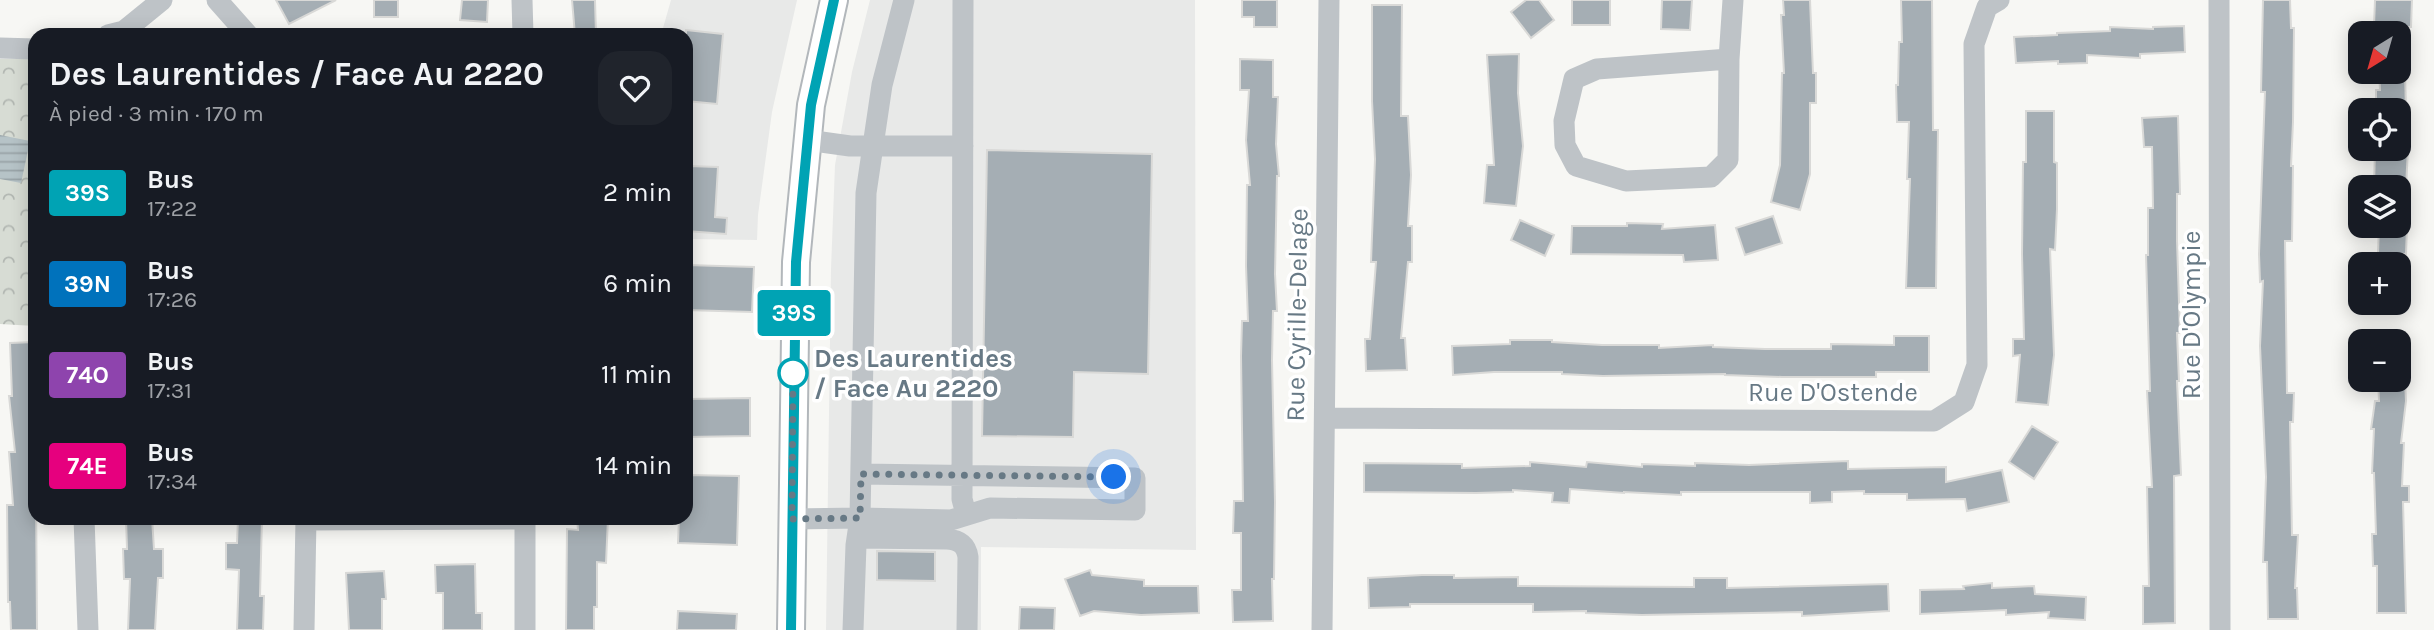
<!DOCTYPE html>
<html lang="fr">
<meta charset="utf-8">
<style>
:root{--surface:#171b24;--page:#20242c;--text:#f1f3f6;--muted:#9ea1a6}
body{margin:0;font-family:Karla,sans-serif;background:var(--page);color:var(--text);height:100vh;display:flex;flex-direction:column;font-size:26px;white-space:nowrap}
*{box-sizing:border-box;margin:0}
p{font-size:23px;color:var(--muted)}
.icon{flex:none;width:38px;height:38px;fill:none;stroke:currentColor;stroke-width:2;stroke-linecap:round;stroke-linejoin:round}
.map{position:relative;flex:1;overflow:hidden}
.panel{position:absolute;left:28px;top:28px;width:665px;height:497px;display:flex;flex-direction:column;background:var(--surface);border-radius:21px;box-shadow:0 4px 18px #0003}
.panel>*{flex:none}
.badge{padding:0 14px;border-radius:5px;font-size:24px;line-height:46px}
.needle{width:46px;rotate:217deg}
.buttons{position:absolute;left:2348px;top:21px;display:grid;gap:14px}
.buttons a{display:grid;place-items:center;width:63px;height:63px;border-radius:14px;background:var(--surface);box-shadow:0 4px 18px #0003;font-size:35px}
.you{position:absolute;width:35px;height:35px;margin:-18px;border:5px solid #fff;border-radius:50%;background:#1a73e8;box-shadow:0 0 0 10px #1a73e833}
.map>.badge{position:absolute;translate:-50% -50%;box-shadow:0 0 0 4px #fff}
.round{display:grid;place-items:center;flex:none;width:74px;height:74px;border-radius:21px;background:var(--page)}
.headline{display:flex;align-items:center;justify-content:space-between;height:119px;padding:0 21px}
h1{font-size:33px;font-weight:700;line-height:52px}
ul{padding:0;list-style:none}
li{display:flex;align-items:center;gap:21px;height:91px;padding:0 21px}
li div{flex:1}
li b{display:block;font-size:26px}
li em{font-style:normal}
li .badge{min-width:77px;font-weight:700;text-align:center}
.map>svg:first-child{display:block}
.built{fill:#e8e9e8}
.forest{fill:url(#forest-crowns)}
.water{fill:url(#water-rules)}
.building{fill:#a5aeb4;stroke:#d9d9d7;stroke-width:2}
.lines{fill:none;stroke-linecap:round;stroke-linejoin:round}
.major-casing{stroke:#b2b7bb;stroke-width:30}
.minor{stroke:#bec3c7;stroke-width:21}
.major{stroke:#fff;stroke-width:26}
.line-casing{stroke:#fff;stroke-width:16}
.line{stroke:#00a3b4;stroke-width:10}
.walk{stroke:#677985;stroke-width:7;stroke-dasharray:0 12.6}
.stop-dot{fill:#fff;stroke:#00a3b4;stroke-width:3.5}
.labels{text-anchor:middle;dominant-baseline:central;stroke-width:7;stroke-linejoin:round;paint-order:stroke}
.street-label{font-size:26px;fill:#677985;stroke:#fff}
.stop-label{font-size:26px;font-weight:bold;fill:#677985;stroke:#fff;text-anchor:start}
</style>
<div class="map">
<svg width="2434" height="630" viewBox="0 0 2434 630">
<defs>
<pattern id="forest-crowns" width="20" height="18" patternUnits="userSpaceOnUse" patternTransform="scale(1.75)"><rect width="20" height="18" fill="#d7dcd4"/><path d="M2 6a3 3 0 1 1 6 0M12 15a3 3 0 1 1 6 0" fill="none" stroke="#b2b7b2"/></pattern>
<pattern id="water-rules" width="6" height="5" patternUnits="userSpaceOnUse" patternTransform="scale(1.75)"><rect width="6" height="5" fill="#b6c3c7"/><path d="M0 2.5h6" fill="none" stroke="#98a3a7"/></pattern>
</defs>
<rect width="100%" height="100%" fill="#f7f7f4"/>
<path class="built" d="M 671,0 L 797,0 L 772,112 L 758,215 L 757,240 L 686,239 L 686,35 L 661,35 Z
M 870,0 L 1195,0 L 1196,550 L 981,547 L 981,630 L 826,630 L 831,269 L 835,165 L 852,72 Z"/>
<path class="forest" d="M 0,59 L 35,59 L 35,326 L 0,324 Z"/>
<path class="water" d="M 0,135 L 30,141 L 21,183 L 0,179 Z"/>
<path class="building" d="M 276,0 L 336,0 L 289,24 Z
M 374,0 L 398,0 L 398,17 L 374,17 Z
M 462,0 L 488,0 L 487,22 L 460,20 Z
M 572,0 L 595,0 L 596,35 L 575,35 Z
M 1242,0 L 1277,0 L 1277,27 L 1254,27 L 1254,17 L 1242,17 Z
M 1526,0 L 1539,0 L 1554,20 L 1531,38 L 1511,12 Z
M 1572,0 L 1610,0 L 1610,25 L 1572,25 Z
M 1662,0 L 1692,0 L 1690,30 L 1661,29 Z
M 1783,0 L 1810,0 L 1813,73 L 1816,73 L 1816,103 L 1810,103 L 1810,174 L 1800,210 L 1771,202 L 1780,165 L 1782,73 L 1784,73 L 1781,15 L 1784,15 Z
M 1901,0 L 1932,0 L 1933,130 L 1938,130 L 1936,288 L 1906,288 L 1910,179 L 1907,179 L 1909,122 L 1897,122 L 1896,85 L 1898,85 L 1899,42 L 1902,42 Z
M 2263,0 L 2290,0 L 2291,28 L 2294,28 L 2293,122 L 2291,166 L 2293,166 L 2292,241 L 2285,241 L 2287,393 L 2294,393 L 2293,422 L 2290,422 L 2292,535 L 2298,535 L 2295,588 L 2297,588 L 2298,619 L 2268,619 L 2267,562 L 2263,562 L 2266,477 L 2260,346 L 2263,281 L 2260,282 L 2259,254 L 2265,92 L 2261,92 Z
M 2375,0 L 2412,0 L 2411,27 L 2374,26 Z
M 1372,5 L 1402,5 L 1401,116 L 1408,116 L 1411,175 L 1408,226 L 1412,226 L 1412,262 L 1408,262 L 1401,338 L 1405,338 L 1407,370 L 1366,371 L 1365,339 L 1370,339 L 1376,262 L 1371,262 L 1375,159 L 1372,101 Z
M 2184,26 L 2185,52 L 2140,54 L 2140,58 L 2087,55 L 2087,63 L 2058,64 L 2058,61 L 2016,63 L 2014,37 L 2057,35 L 2057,33 L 2110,31 L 2110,27 L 2153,29 L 2153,27 Z
M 686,30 L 723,34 L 717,104 L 686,101 Z
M 1519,54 L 1518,93 L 1523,146 L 1516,206 L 1484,203 L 1487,165 L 1494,165 L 1487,55 Z
M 1240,59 L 1273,60 L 1273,97 L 1278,97 L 1276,144 L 1279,176 L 1277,176 L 1275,274 L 1277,311 L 1273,311 L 1272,360 L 1275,502 L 1274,579 L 1272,579 L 1273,621 L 1233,622 L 1232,590 L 1241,590 L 1241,533 L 1233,533 L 1234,501 L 1243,501 L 1241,356 L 1242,321 L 1248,321 L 1246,266 L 1247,185 L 1250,185 L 1246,140 L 1249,90 L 1240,90 Z
M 2379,72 L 2405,72 L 2406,110 L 2376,110 L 2376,90 L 2380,90 Z
M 2026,111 L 2054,111 L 2054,162 L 2057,163 L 2057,209 L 2055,250 L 2050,249 L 2054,355 L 2048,405 L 2016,402 L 2020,355 L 2013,356 L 2013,339 L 2024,339 L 2022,254 L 2023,162 L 2026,162 Z
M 2178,116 L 2180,194 L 2177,194 L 2177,241 L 2180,333 L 2177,333 L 2179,381 L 2177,381 L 2181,475 L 2174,476 L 2175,623 L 2143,624 L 2143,586 L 2149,586 L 2147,487 L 2152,487 L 2147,391 L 2150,391 L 2146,255 L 2148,255 L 2148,208 L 2153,208 L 2152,147 L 2144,147 L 2142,118 Z
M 2375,149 L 2408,149 L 2406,187 L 2374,187 Z
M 987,150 L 1152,154 L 1148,374 L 1074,372 L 1073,437 L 982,436 Z
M 688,166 L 718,167 L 715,217 L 727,218 L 726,234 L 686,231 Z
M 1773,216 L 1782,243 L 1745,255 L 1736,228 Z
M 1520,220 L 1554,235 L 1545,256 L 1511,240 Z
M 1627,223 L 1663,224 L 1662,229 L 1715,225 L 1718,260 L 1684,262 L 1683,255 L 1571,254 L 1572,226 L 1627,226 Z
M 2379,226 L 2407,226 L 2406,254 L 2378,253 Z
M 686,265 L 754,267 L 752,312 L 686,310 Z
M 1894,336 L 1929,336 L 1929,372 L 1876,372 L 1876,377 L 1782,377 L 1725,375 L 1725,374 L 1603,376 L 1562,374 L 1562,372 L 1494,372 L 1453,375 L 1452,346 L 1510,344 L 1510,340 L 1552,340 L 1552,342 L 1602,345 L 1659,345 L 1659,348 L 1713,345 L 1713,347 L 1765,349 L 1831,349 L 1831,344 L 1894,345 Z
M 35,342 L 37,630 L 11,630 L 10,602 L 8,602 L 7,505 L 13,505 L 9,452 L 15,452 L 9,396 L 12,396 L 10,343 Z
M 2378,380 L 2405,380 L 2406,401 L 2401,443 L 2404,443 L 2402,486 L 2409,486 L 2409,502 L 2403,502 L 2406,613 L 2377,613 L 2377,566 L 2373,566 L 2372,534 L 2376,534 L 2374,473 L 2372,473 L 2374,429 L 2371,429 L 2375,401 L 2379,401 Z
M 750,398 L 750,436 L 686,437 L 686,399 Z
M 2032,426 L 2058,442 L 2034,479 L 2009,462 Z
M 1848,461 L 1848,469 L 1946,467 L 1946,482 L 2002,470 L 2009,502 L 1967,511 L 1965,499 L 1907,500 L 1907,494 L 1864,494 L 1864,491 L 1832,492 L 1832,502 L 1810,503 L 1810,492 L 1681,492 L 1681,495 L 1624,492 L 1624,493 L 1570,489 L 1569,503 L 1552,502 L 1553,493 L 1513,490 L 1513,492 L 1476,493 L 1364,492 L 1364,463 L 1462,464 L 1462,468 L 1530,466 L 1530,462 L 1586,467 L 1587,462 L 1642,467 L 1642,464 L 1695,466 L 1695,463 L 1749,465 Z
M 686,475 L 739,476 L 737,545 L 678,543 L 679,518 L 686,518 Z
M 126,518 L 152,518 L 154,549 L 163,549 L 163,578 L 158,578 L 155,630 L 128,630 L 130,579 L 124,579 L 123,549 L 127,549 Z
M 238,518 L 262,518 L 260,596 L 264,596 L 263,630 L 237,630 L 239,570 L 226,569 L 226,543 L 237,543 Z
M 577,518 L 608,518 L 606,563 L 597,562 L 597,607 L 594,607 L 594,630 L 566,630 L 567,529 L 578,530 Z
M 877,551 L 935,552 L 935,581 L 877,580 Z
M 475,564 L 476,613 L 482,613 L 482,630 L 443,630 L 443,593 L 436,593 L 435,565 Z
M 1090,570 L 1092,575 L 1144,580 L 1144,586 L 1198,586 L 1199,613 L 1141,615 L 1094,611 L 1080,616 L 1065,579 Z
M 384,571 L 386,599 L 382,599 L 382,630 L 349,630 L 346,573 Z
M 1422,575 L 1454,575 L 1454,578 L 1518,577 L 1518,586 L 1694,587 L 1694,578 L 1727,578 L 1727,588 L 1888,584 L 1889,611 L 1802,616 L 1802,612 L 1642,615 L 1586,613 L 1586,611 L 1533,612 L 1533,604 L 1410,604 L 1410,607 L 1369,608 L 1368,578 Z
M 1992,583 L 1992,588 L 2034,586 L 2035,594 L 2086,597 L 2085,620 L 2048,618 L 2049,612 L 2006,615 L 2006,610 L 1920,614 L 1920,590 L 1964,589 L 1963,586 Z
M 1020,607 L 1055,608 L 1054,630 L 1019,630 Z
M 678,611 L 737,614 L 736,630 L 677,630 Z"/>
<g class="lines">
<defs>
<path id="major" d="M 791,630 L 796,262 L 811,105 L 834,0"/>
</defs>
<use href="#major" class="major-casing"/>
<path class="minor" d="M 217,0 L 248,35
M 522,0 L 523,35
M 963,0 L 962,499 L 966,514
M 2219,0 L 2220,630
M 108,35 L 124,31 L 162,0
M 0,48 L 35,49
M 1729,59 L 1597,69 L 1574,79 L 1564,121 L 1565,145 L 1576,166 L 1626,181 L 1711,177 L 1728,160 L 1729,59 L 1733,0
M 807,140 L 850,146 L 963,146
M 1325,418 L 1934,421 L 1964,402 L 1977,365 L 1974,44 L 1987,7 L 1999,0
M 84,518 L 88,630
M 792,519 L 860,518 L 866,193 L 882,85 L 904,0
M 306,520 L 525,519
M 857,538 L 947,539 C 959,540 966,544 968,557 L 967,630
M 304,630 L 306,518
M 525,630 L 525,518
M 853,630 L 856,545 L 860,518 L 951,520 L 990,508 L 1135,510 L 1135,478 L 861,474
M 1322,630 L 1329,0"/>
<use href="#major" class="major"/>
</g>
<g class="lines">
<defs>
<path id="line" d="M 791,630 L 796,262 L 811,105 L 834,0"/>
</defs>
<use href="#line" class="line-casing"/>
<use href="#line" class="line"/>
<path class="walk" d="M 793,373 L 793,371 L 792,519 L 860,518 L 861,474 L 1114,477"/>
</g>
<circle class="stop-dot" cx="793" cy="373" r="14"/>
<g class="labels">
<g class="street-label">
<text transform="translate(1297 315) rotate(-89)">Rue Cyrille-Delage</text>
<text transform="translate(2191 315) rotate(-90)">Rue D'Olympie</text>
<text x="1833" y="392">Rue D'Ostende</text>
</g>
<g class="stop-label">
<text x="814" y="358">Des Laurentides<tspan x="814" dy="30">/ Face Au 2220</tspan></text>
</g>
</g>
</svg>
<div class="buttons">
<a><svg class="needle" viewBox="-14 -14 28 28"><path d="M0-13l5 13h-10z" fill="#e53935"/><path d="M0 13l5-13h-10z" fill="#9ea1a6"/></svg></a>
<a><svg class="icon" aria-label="locate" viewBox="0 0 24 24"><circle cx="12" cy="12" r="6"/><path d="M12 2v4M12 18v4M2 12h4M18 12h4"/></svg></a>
<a><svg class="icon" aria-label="layers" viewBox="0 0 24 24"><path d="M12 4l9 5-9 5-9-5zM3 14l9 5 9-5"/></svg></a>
<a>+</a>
<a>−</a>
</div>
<div class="you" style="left:1114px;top:477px"></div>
<b class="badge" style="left:794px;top:313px;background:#00a3b4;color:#fff">39S</b>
<section class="panel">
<div class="headline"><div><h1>Des Laurentides / Face Au 2220</h1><p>À pied · 3 min · 170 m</p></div><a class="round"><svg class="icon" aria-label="heart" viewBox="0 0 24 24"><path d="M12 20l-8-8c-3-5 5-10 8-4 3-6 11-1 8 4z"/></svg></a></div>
<ul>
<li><span class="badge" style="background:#00a3b4;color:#fff">39S</span><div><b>Bus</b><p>17:22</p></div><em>2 min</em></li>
<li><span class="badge" style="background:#0072bc;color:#fff">39N</span><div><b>Bus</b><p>17:26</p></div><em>6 min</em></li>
<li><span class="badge" style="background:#8e44ad;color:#fff">74O</span><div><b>Bus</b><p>17:31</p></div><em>11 min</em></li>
<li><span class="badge" style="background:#e6007e;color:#fff">74E</span><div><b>Bus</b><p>17:34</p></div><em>14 min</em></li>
</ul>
</section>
</div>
